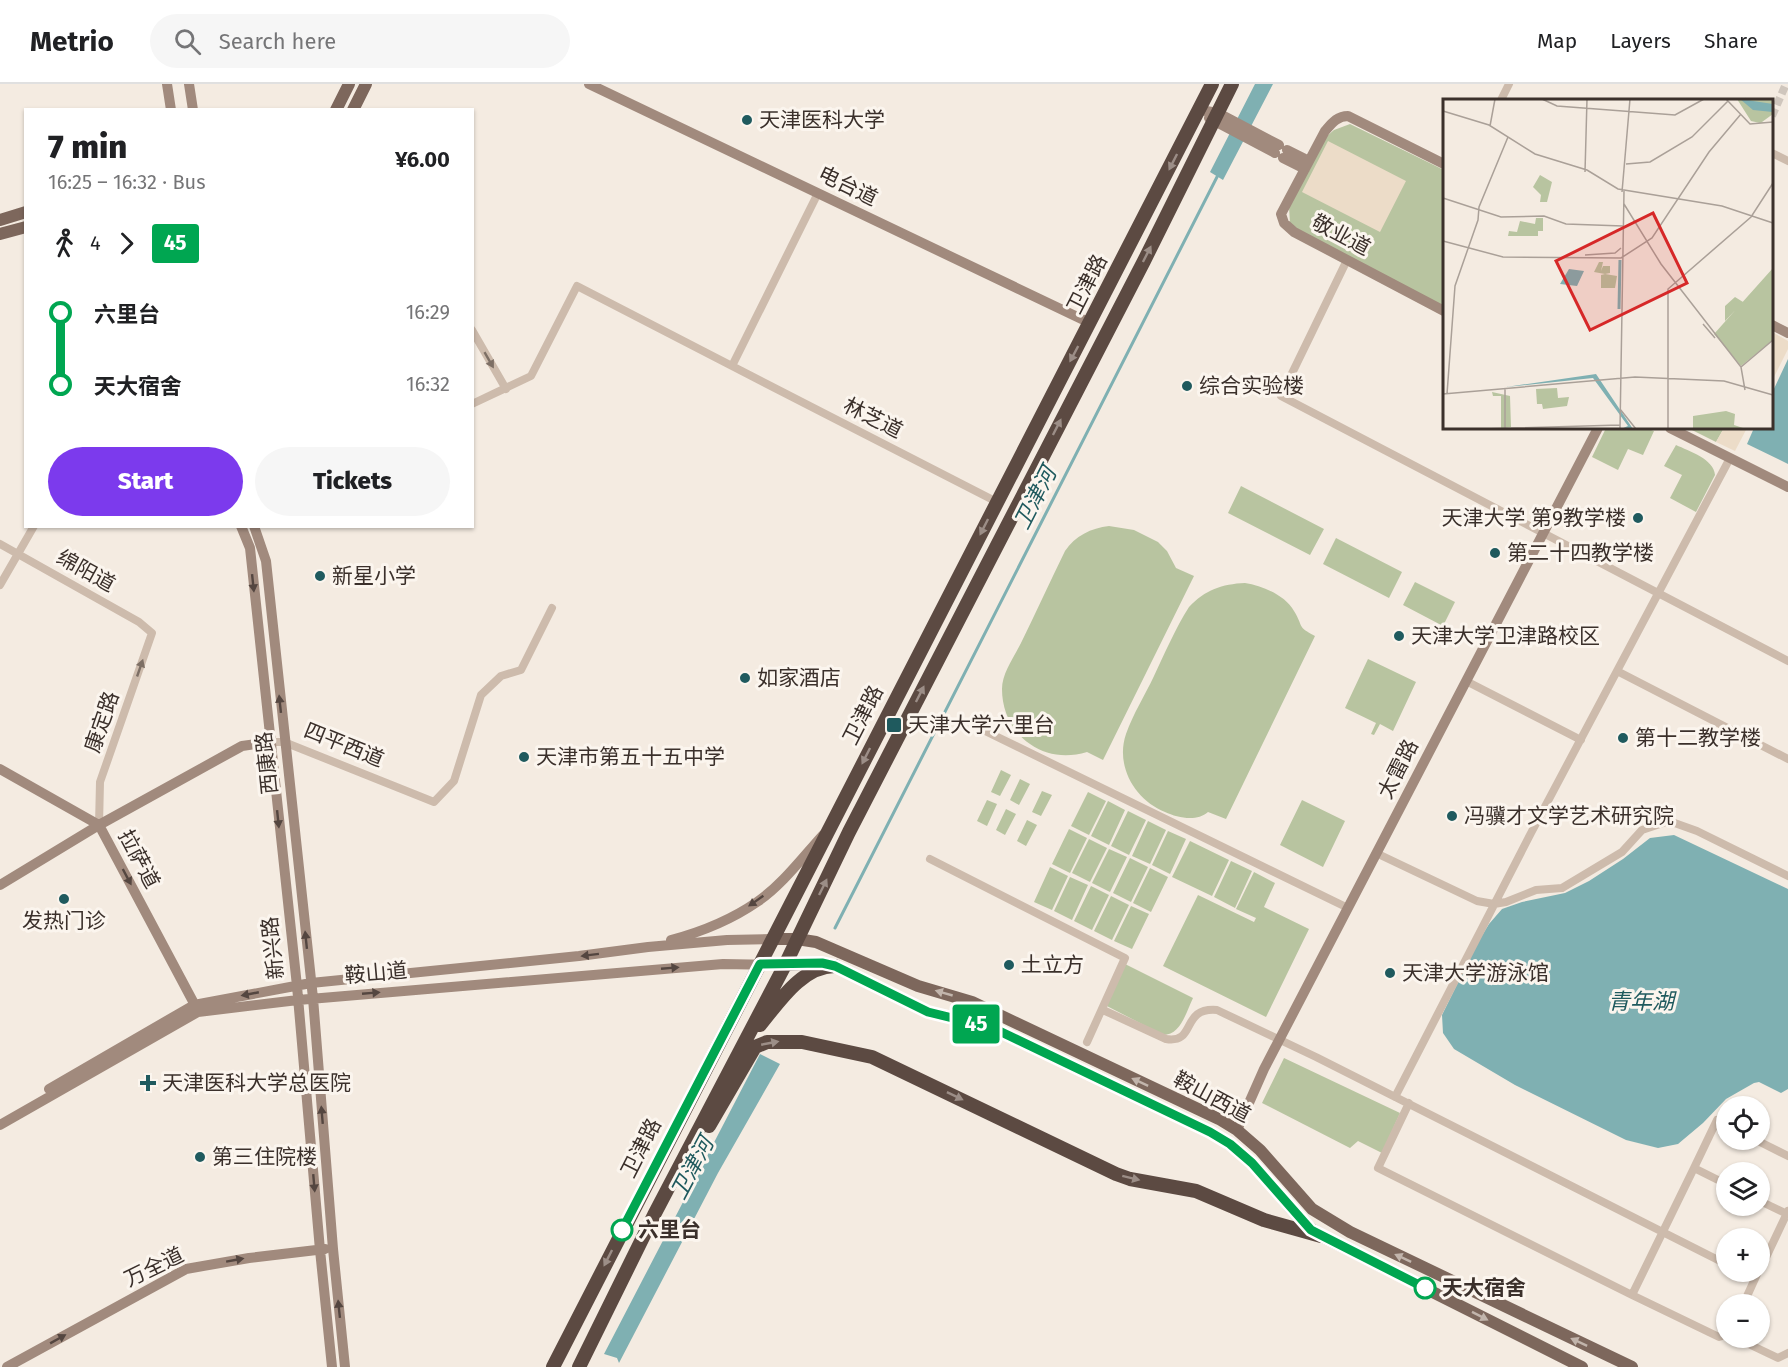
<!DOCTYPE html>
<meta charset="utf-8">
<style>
:root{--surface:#fff;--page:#f6f6f6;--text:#202124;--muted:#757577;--line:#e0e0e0;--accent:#7c3aed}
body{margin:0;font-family:"Fira Sans","Noto Sans SC",sans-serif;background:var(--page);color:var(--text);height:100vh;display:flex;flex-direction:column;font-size:22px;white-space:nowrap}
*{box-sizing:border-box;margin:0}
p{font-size:20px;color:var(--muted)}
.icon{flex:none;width:33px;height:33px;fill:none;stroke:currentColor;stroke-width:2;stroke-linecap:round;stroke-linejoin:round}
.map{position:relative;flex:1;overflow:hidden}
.details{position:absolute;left:24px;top:24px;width:450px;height:420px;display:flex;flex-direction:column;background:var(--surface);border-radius:0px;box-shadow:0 2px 4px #0004}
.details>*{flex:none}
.badge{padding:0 12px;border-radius:4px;font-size:21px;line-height:39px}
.fabs{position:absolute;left:1716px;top:1012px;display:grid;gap:12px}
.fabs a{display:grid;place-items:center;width:54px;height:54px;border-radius:50%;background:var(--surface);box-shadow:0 2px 4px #0004;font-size:30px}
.map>.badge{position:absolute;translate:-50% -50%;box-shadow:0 0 0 3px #fff}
.legs{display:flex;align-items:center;gap:9px;height:66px;padding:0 24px;font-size:20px}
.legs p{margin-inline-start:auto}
.summary{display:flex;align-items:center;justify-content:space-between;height:102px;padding:0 24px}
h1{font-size:33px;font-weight:800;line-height:45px}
.primary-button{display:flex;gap:12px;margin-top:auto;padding:12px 24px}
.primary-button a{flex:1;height:69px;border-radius:36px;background:var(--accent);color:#fff;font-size:24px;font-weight:800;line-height:69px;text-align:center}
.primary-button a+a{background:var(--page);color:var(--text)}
ul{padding:0 24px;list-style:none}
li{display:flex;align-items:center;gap:21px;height:72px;font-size:22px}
li i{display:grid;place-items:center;width:9px;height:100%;margin:0 8px;background:currentColor}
li i::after{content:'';width:15px;height:15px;margin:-8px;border:4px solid;border-radius:50%;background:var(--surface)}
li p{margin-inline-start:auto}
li:first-child i{background:linear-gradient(#0000 50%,currentColor 0)}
li:last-child i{background:linear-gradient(currentColor 50%,#0000 0)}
header{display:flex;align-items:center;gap:36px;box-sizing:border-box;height:84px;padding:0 30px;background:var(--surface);border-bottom:2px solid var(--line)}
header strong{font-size:28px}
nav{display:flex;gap:33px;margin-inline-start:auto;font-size:21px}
.search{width:420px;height:54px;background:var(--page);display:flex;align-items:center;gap:15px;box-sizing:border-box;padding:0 21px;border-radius:33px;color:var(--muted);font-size:22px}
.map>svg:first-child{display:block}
.green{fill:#b8c4a0}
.plaza{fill:#ecdcc8}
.water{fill:#7fb0b2}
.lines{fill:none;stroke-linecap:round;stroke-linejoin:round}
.stream{stroke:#7fb0b2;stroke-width:3}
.street-tunnel{stroke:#cfc6bd;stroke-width:8;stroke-dasharray:8 4;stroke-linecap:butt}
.street{stroke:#cdbbac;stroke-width:8}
.secondary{stroke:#a18a7d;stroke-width:10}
.primary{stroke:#7d675c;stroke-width:12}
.highway{stroke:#5c4a42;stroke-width:14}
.oneway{fill:#9c8e87}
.oneway2{fill:#7d6f65}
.oneway3{fill:#544640}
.oneway4{fill:#c2b5ac}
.line-1-casing{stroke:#fff;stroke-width:14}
.line-1{stroke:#00a651;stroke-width:9}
.poi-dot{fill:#1f5a5e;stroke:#fbf5ee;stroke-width:2}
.stop-1-dot{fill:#fff;stroke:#00a651;stroke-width:3}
.labels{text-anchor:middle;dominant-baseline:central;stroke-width:6;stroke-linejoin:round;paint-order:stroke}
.poi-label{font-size:21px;fill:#3b302b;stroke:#fbf5ee;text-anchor:start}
.street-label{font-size:21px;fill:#3b302b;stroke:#fbf5ee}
.stop-label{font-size:21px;font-weight:bold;fill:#3b302b;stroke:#fbf5ee;text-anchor:start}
.water-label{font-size:22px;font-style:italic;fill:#1f5a5e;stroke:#fbf5ee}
.inset-river{fill:none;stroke:#7fb0b2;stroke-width:3}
.inset-road{fill:none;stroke:#aaa098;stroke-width:1.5}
.view{fill:#d62828;fill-opacity:0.15;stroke:#d62828;stroke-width:3}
.inset-edge{fill:none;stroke:#3b302b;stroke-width:3}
</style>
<header>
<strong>Metrio</strong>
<div class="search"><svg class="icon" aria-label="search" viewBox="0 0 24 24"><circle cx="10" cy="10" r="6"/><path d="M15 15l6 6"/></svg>Search here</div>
<nav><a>Map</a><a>Layers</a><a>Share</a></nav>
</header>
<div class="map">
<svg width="1788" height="1283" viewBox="0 0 1788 1283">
<rect width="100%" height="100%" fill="#f4ebe1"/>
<path class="green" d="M 1350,40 L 1444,86 L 1444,223 L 1296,146 L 1290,139 L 1289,123 L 1327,52 L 1334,46 Z
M 1606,344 L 1645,344 L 1654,347 L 1643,371 L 1628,365 L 1618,386 L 1592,373 Z
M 1688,344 L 1724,344 L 1716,358 Z
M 1676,361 C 1689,367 1714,375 1715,391 L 1696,428 L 1670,414 L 1682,391 L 1664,382 Z
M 1241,402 L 1324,445 L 1310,471 L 1228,429 Z
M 1109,442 L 1134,446 L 1158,458 L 1167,467 L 1176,484 L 1194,492 L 1103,676 L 1087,668 C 1067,674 1047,672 1030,660 C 1012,648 1002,627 1002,605 C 1002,589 1014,573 1021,559 C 1036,528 1050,498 1065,467 C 1075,452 1091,444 1109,442 Z
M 1336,454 L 1402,488 L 1389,514 L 1323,480 Z
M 1415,498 L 1455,518 L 1443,542 L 1403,521 Z
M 1245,499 C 1263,502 1285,511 1294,527 C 1304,543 1296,542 1315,552 L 1226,735 L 1208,728 C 1197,738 1178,734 1165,728 C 1135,716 1115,682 1126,650 C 1133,630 1145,611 1154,592 C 1165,569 1175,545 1189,523 C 1205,506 1222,500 1245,499 Z
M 1368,575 L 1416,598 L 1393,647 L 1380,640 L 1374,651 L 1371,650 L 1376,639 L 1345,624 Z
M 1001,686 L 1011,691 L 1000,712 L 991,708 Z
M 1020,695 L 1030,700 L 1019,721 L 1010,716 Z
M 1042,707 L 1052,711 L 1041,732 L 1032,728 Z
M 1088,708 L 1106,717 L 1089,751 L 1071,742 Z
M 987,716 L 997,720 L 987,742 L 977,737 Z
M 1302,716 L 1345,737 L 1323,783 L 1280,761 Z
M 1108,717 L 1125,726 L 1109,761 L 1091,752 Z
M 1006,725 L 1016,730 L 1005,751 L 996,746 Z
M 1128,727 L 1146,736 L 1129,771 L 1111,762 Z
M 1027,736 L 1037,741 L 1026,762 L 1017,757 Z
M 1148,737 L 1166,746 L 1150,780 L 1132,772 Z
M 1069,745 L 1087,754 L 1070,789 L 1052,780 Z
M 1168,747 L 1186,755 L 1170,790 L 1152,781 Z
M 1089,755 L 1107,764 L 1090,798 L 1072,789 Z
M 1190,757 L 1229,776 L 1212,812 L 1172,793 Z
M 1109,765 L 1127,773 L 1110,808 L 1092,799 Z
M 1130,774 L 1148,783 L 1131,818 L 1113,809 Z
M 1231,777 L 1252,787 L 1235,824 L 1214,813 Z
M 1050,783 L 1068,792 L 1052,826 L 1034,818 Z
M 1150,784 L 1168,793 L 1151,828 L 1133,819 Z
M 1254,788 L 1275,799 L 1264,823 L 1309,845 L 1266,933 L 1163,882 L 1198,811 L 1254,838 L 1256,834 L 1236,825 Z
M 1070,793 L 1088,801 L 1072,836 L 1054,827 Z
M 1091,802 L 1109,811 L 1092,846 L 1074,837 Z
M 1111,812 L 1129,821 L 1112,856 L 1094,847 Z
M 1131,822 L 1149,830 L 1132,865 L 1114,857 Z
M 1125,880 L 1193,914 C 1186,928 1181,951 1163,951 L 1103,920 Z
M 1284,974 L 1400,1029 L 1382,1069 L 1358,1057 L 1350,1064 L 1262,1019 Z"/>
<path class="plaza" d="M 1328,57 L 1406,97 L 1380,148 L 1302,108 Z
M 1774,249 L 1788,257 L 1788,265 L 1772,297 L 1772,253 Z
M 1724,344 L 1747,344 L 1735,367 L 1716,358 Z"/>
<path class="water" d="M 1255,0 L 1273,0 L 1223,96 L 1210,88 Z
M 1788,275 L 1788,380 L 1747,360 L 1754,344 L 1772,344 L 1772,309 Z
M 1674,751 L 1788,805 L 1788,1005 L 1781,1009 L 1759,998 L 1754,999 L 1726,1015 L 1703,1039 L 1678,1060 L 1658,1064 L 1626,1056 L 1515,1001 L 1454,965 L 1443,949 L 1442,931 L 1478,858 L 1489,840 L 1502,825 L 1522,818 L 1565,809 L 1589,797 L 1623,775 L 1650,754 Z
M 760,970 L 780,980 L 718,1089 L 619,1279 L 617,1274 L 604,1270 Z"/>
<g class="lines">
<path class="stream" d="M 835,844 L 1218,91"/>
<path class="street-tunnel" d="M 1772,32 L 1786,0"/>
<path class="street" d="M 1501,16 L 1509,0
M 1772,69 L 1788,77
M 1347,176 L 1281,312 L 1788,577
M 472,246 L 506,305
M 732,282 L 997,418
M 472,320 L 531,292 L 577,202 L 732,282 L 818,109
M 0,460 L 139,538 L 152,549 L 100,698 L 99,741
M 0,501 L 34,442
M 1617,587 L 1788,675
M 1466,597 L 1581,656
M 981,645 L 1348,824
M 270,658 L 284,658 L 434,718 L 454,697 L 481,611 L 501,592 L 521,586 L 552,524
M 1376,769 L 1477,817 L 1494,820 L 1506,818 L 1536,806 L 1562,804 L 1622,768 L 1642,746 L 1669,737 L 1697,747 L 1788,792
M 930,775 L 1125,874 L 1087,958
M 1103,926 L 1166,955 C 1197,960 1180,923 1217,926 L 1316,973 L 1726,1180
M 1395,1013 L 1531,749 L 1730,374
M 1409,1019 L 1378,1084 L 1632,1211
M 1756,1056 L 1788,1072
M 1694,1084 L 1717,1036 L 1726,1041
M 1726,1100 L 1694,1084 L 1632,1211 L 1719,1253 L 1726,1251
M 1760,1117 L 1787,1130
M 1760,1186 L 1788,1127
M 1743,1188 L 1755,1194
M 1743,1221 L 1758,1188
M 1736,1254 L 1778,1274 L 1788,1269"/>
<path class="secondary" d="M 167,0 L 171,26
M 189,0 L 193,26
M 589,0 L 1090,239
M 1200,26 L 1218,29 L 1279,61
M 1209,34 L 1275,69
M 1287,66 L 1309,77
M 1283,74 L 1305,85
M 1444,80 L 1348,32 C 1337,32 1332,39 1325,47 L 1281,130 L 1284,139 L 1294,148 L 1444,227
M 1772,241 L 1788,249
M 1670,344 L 1788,403
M 241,442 L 250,464 L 297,902 L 320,1166 L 332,1283
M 254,442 L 266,477 L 313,914 L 333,1165 L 345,1283
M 0,685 L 99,741 L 197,925
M 0,801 L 99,741 L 242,662 L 270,658
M 671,856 C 701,848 731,836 757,818 C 782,801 802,774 823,751
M 49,1005 L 194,921 L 311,899 L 579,872 L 648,863 L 727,856 L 772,855
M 0,1041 L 198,928 L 298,916 L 723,880 L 785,881
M 1237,1046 L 1264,985 L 1598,344
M 7,1283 L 186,1185 L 249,1174 L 325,1165"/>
<path class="primary" d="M 336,26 L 349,0
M 353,26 L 366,0
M 0,136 L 26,128
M 0,150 L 26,143
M 772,855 L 797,855 L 816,858 L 918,902 L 972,918 L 1219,1035 L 1237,1046 L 1260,1066 L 1312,1125 L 1350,1148 L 1632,1283
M 785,881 L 822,879 L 835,882 L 928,928 L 993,944 L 1210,1048 C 1230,1059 1247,1073 1262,1090 C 1281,1111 1297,1136 1321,1152 L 1582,1283"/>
<path class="highway" d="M 760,941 C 779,918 802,882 835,882
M 709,1042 L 755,963 L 767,958 L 802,958 L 872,973 L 1116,1090 L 1130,1095 L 1196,1107 L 1264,1136 L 1321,1152
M 553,1283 L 1212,0
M 579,1283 L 654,1131 L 785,881 L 849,748 L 1144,177 L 1232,0"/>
</g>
<defs><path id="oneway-solid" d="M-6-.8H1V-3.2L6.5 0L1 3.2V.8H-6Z" transform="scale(1.5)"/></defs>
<g class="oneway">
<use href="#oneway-solid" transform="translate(1173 78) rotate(117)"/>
<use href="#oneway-solid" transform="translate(1147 170) rotate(-63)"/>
<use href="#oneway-solid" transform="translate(1074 270) rotate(118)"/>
<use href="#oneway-solid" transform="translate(1057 343) rotate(-63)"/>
<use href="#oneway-solid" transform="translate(984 443) rotate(117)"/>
<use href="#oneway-solid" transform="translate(920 610) rotate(-63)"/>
<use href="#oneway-solid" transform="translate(866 672) rotate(117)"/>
<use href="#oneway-solid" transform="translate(823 803) rotate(-64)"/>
<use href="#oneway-solid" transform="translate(770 959) rotate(-11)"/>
<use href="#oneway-solid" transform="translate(955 1012) rotate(26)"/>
<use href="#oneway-solid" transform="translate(1131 1094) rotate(14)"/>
<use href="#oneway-solid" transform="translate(608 1174) rotate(117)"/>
</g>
<g class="oneway2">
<use href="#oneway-solid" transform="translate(489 276) rotate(60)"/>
<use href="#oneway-solid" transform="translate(140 584) rotate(-71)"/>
</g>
<g class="oneway3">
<use href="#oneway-solid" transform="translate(253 499) rotate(84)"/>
<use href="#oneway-solid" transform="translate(280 620) rotate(-96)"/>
<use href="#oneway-solid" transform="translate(278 735) rotate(84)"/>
<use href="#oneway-solid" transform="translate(127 793) rotate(62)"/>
<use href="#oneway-solid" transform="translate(756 817) rotate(145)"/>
<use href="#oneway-solid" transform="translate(306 856) rotate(-96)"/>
<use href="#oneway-solid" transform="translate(590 871) rotate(173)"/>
<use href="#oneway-solid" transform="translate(670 884) rotate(-5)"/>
<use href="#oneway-solid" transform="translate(371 909) rotate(-5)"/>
<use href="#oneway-solid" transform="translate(250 910) rotate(169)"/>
<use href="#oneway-solid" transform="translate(322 1031) rotate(-95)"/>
<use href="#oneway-solid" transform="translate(314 1099) rotate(85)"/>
<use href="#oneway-solid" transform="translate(235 1176) rotate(-10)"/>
<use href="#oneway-solid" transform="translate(339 1225) rotate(-96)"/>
<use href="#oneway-solid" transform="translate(58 1255) rotate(-29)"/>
</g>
<g class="oneway4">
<use href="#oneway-solid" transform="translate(944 909) rotate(-164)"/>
<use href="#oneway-solid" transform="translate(1140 998) rotate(-155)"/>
<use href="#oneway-solid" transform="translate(1403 1174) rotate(-155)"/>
<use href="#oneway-solid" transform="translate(1480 1232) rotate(27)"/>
<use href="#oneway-solid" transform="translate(1579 1258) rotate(-155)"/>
</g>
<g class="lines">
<defs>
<path id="line-1" d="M 622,1146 L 760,880 L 822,879 L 835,882 L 928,928 L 993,944 L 1210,1048 L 1230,1060 L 1252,1079 L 1311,1146 L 1425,1204"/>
</defs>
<use href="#line-1" class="line-1-casing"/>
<use href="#line-1" class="line-1"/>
</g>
<g class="poi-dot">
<circle cx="747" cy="36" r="6"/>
<circle cx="1187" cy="302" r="6"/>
<circle cx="1638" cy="434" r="6"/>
<circle cx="1495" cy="469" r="6"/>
<circle cx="320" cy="492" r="6"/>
<circle cx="1399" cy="552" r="6"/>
<circle cx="745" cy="594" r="6"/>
<rect x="886" y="633" width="16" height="16" rx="3"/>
<circle cx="1623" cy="654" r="6"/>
<circle cx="524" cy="673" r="6"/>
<circle cx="1452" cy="732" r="6"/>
<circle cx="64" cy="815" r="6"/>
<circle cx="1009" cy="881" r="6"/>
<circle cx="1390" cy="889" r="6"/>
<path d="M145 990h6v6h6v6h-6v6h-6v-6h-6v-6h6z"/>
<circle cx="200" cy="1073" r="6"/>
</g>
<g class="stop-1-dot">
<circle cx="622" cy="1146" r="10"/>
<circle cx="1425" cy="1204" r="10"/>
</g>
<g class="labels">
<g class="poi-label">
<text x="759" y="36">天津医科大学</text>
<text x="1199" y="302">综合实验楼</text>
<text x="1626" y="434" text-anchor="end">天津大学 第9教学楼</text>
<text x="1507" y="469">第二十四教学楼</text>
<text x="332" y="492">新星小学</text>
<text x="1411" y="552">天津大学卫津路校区</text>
<text x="757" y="594">如家酒店</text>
<text x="908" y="641">天津大学六里台</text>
<text x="1635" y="654">第十二教学楼</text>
<text x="536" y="673">天津市第五十五中学</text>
<text x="1464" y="732">冯骥才文学艺术研究院</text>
<text x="64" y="837" text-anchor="middle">发热门诊</text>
<text x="1021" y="881">土立方</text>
<text x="1402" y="889">天津大学游泳馆</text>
<text x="162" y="999">天津医科大学总医院</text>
<text x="212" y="1073">第三住院楼</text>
</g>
<g class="street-label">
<text transform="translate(848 102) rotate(26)">电台道</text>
<text transform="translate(1341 151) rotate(28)">敬业道</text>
<text transform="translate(1087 200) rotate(-63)">卫津路</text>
<text transform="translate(873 334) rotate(27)">林芝道</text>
<text transform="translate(86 487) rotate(29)">绵阳道</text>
<text transform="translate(863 631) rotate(-63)">卫津路</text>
<text transform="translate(102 638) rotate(-71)">康定路</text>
<text transform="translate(344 661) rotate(22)">四平西道</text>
<text transform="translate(267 679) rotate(-96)">西康路</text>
<text transform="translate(1398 685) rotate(-63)">太雷路</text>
<text transform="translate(139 775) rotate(62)">拉萨道</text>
<text transform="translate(273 864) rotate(-96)">新兴路</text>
<text transform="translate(376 889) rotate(-5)">鞍山道</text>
<text transform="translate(1212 1013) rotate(28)">鞍山西道</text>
<text transform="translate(641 1064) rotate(-63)">卫津路</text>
<text transform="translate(154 1183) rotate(-26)">万全道</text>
</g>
<g class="stop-label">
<text x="638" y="1146">六里台</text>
<text x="1442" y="1204">天大宿舍</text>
</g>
<g class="water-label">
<text transform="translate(1035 414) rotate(-63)">卫津河</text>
<text x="1641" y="917">青年湖</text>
<text transform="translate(692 1084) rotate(-62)">卫津河</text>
</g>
</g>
<g transform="translate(1443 15)">
<rect width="330" height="330" fill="#f4ebe1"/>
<path d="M 294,0 L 330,1 L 330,15 L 319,23 L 324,23 L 317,24 L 308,22 ZM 97,76 L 109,83 L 104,103 L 97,103 L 98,96 L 90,88 ZM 93,119 L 100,119 L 100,132 L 95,132 L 95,137 L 65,137 L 66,132 L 74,133 L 77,122 L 92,125 ZM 156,163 L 160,163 L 158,172 L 160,167 L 167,167 L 167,174 L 162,175 L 174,177 L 172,189 L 158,189 L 158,176 L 162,175 L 151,173 ZM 330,169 L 330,241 L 298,267 L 271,235 ZM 292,198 L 300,203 L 282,222 L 282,207 ZM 114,289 L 115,299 L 126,298 L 124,307 L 100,310 L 99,305 L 94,305 L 93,290 ZM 49,293 L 67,297 L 68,328 L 58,330 L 58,297 L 50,297 ZM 283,312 L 292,315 L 291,326 L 303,330 L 250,330 L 250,317 Z" fill="#b8c4a0"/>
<path d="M 297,0 L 330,5 L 330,13 L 310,11 ZM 126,170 L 141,172 L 134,187 L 117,185 ZM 153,275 L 190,330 L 178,330 L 185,327 L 150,279 L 63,288 Z" fill="#7fb0b2"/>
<path class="inset-river" d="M 302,0 L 314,8 L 330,9M 176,210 L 177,161"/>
<path class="inset-road" d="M 99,0 L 114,7 L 232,16 L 261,0M 283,0 L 307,25 L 330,23M 0,12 L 46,26 L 92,55 L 144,71 L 175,90 L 279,107 L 330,124M 47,27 L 52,0M 183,65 L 207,63 L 249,38 L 285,2M 142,73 L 144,0M 179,93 L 187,0M 0,99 L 58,118 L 101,117 L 123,125 L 180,127M 181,105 L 218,165 L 298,268 L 302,291M 0,142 L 60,158 L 178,159 L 209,139 L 266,53 L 298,15M 142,156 L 172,154 L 178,149M 260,225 L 272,239M 298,268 L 330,241M 0,295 L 192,278 L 281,282 L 330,296M 4,295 L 12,187 L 35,121 L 36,108 L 65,38M 177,310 L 193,330M 39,330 L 177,326M 62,330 L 62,290M 177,330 L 181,92M 225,330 L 225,190 L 308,118 L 330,84"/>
<path class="view" d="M 210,114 L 244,184 L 147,231 L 113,162 Z"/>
<rect width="330" height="330" class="inset-edge"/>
</g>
</svg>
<div class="fabs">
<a><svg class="icon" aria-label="locate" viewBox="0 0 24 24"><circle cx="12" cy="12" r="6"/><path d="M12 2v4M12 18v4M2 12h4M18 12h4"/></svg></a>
<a><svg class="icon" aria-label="layers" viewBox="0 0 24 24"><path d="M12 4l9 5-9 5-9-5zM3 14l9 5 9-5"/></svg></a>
<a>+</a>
<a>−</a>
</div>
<b class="badge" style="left:976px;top:940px;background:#00a651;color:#fff">45</b>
<section class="details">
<div class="summary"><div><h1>7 min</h1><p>16:25 – 16:32 · Bus</p></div><b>¥6.00</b></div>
<div class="legs"><svg class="icon" aria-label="walk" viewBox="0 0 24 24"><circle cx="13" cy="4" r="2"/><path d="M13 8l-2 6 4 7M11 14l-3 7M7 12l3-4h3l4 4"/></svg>4<svg class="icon" aria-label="forward" viewBox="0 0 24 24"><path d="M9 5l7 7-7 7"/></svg><b class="badge" style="background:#00a651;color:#fff">45</b></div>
<ul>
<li><i style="color:#00a651"></i><b>六里台</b><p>16:29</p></li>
<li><i style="color:#00a651"></i><b>天大宿舍</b><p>16:32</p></li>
</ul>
<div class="primary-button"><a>Start</a><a>Tickets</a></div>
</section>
</div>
